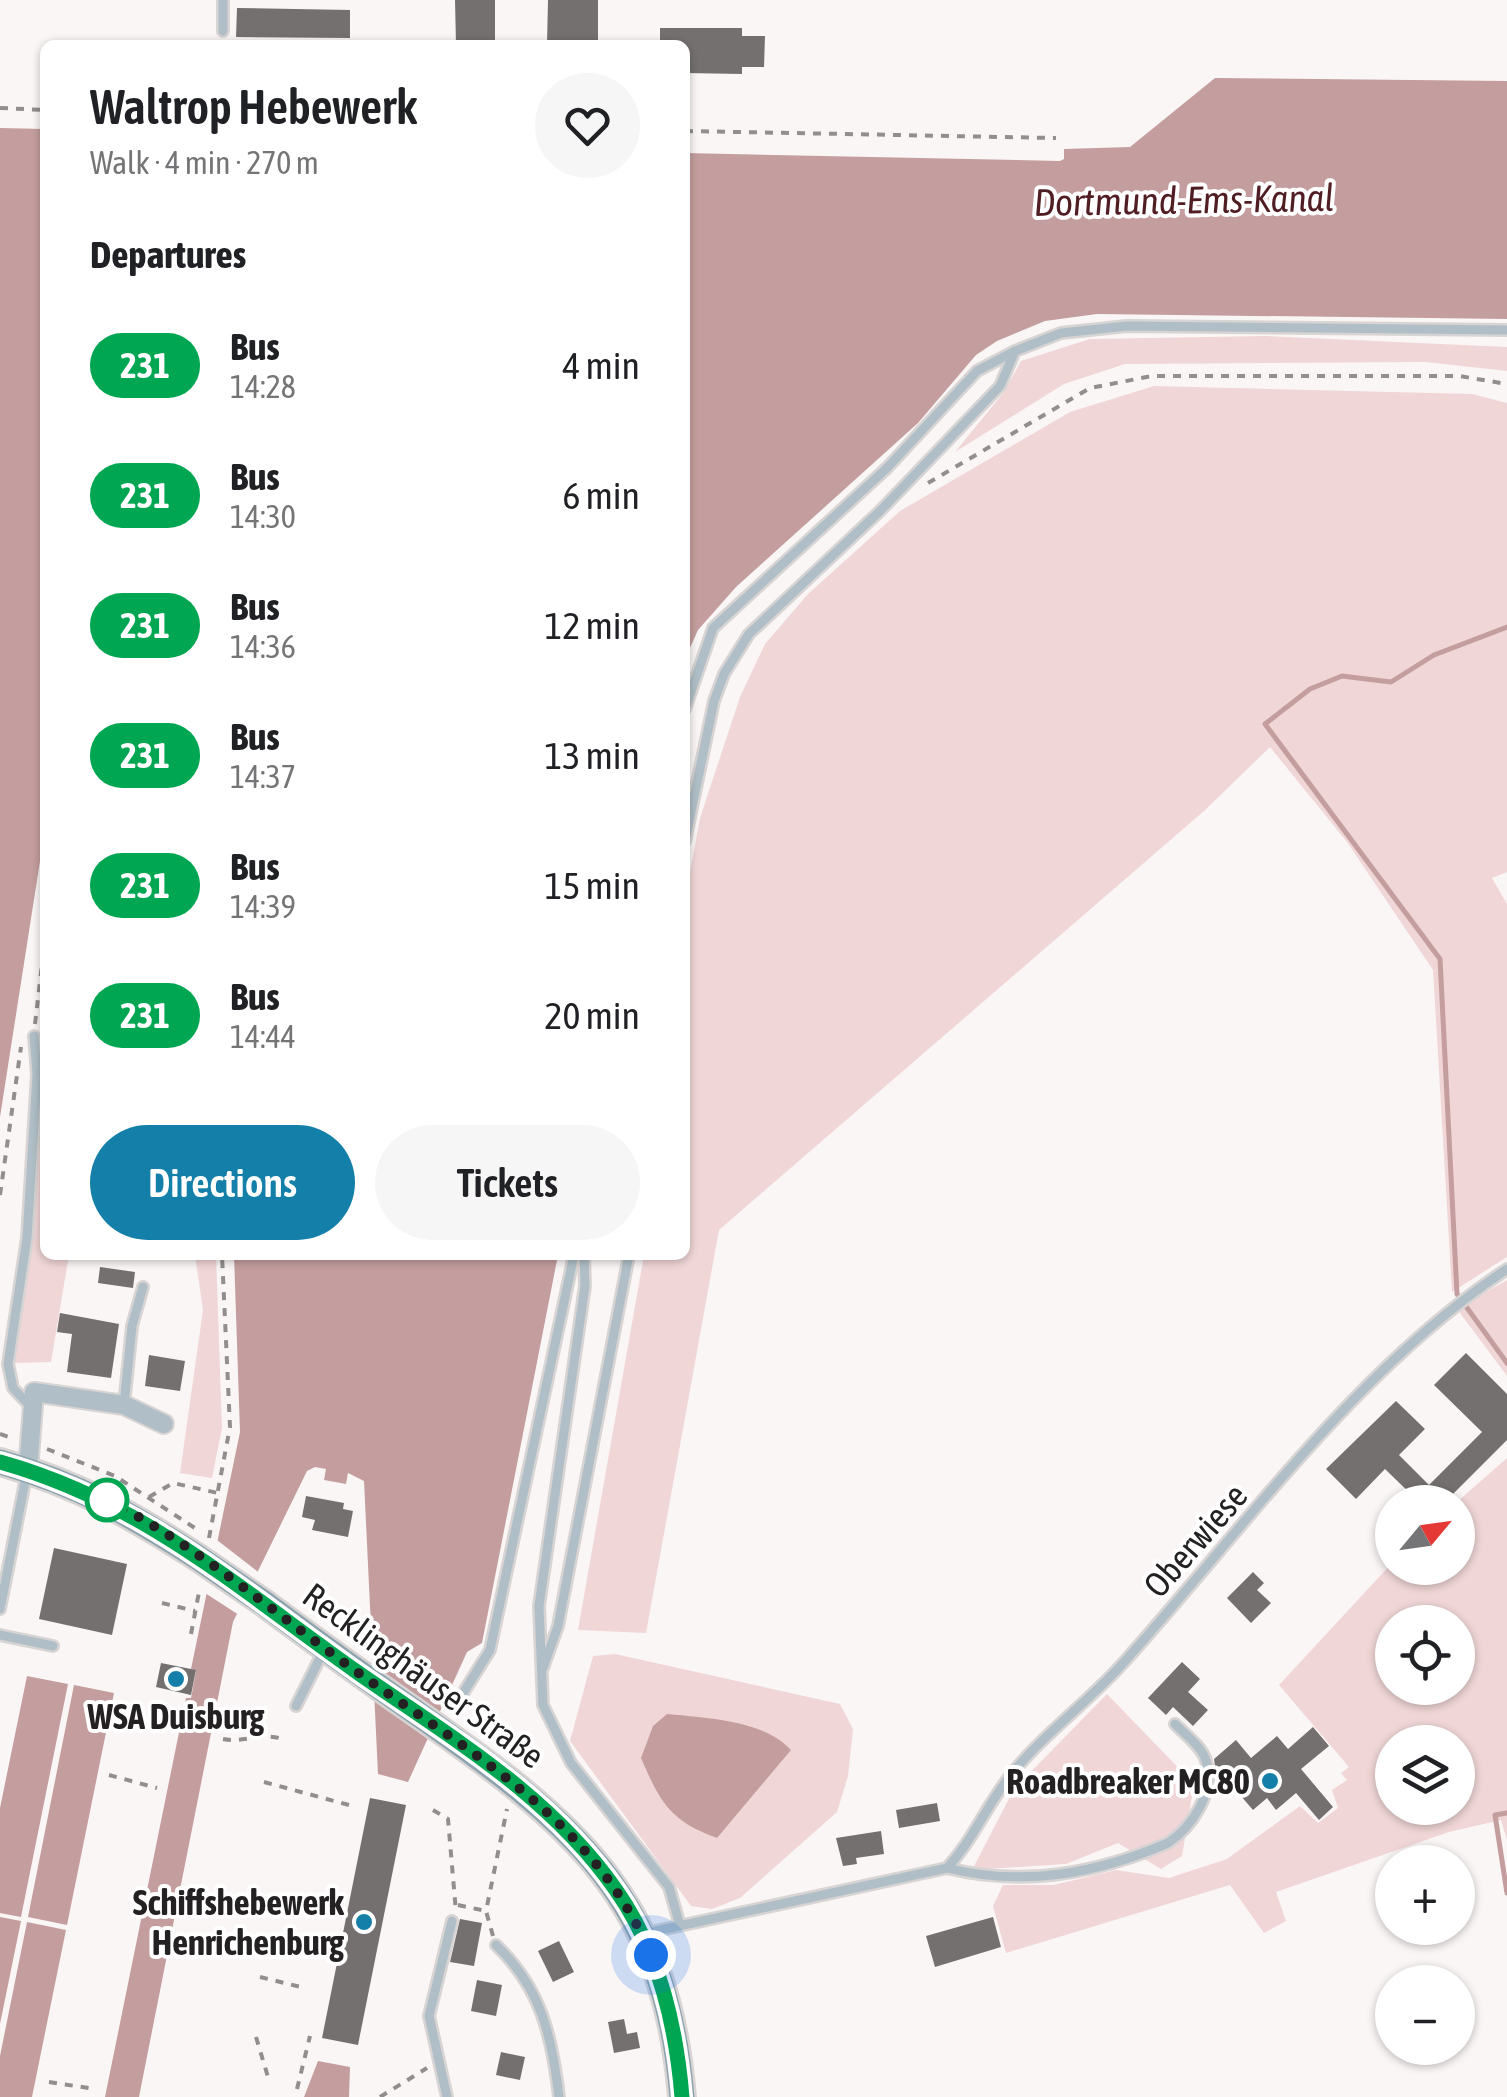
<!DOCTYPE html>
<meta charset="utf-8">
<style>
:root{--surface:#fff;--page:#f6f6f6;--text:#202124;--muted:#757577;--accent:#147fa8}
body{margin:0;font-family:"Asap Condensed",sans-serif;background:var(--page);color:var(--text);height:100vh;display:flex;flex-direction:column;font-size:38px;white-space:nowrap}
*{box-sizing:border-box;margin:0}
p{font-size:32px;color:var(--muted)}
.icon{flex:none;width:55px;height:55px;fill:none;stroke:currentColor;stroke-width:2;stroke-linecap:round;stroke-linejoin:round}
.map{position:relative;flex:1;overflow:hidden}
.sheet{position:absolute;left:40px;top:40px;width:650px;height:1220px;display:flex;flex-direction:column;background:var(--surface);border-radius:15px;box-shadow:0 2px 8px #0004}
.sheet>*{flex:none}
.badge{padding:0 20px;border-radius:32px;font-size:35px;line-height:65px}
.needle{width:65px;rotate:61deg}
.fabs{position:absolute;left:1375px;top:1485px;display:grid;gap:20px}
.fabs a{display:grid;place-items:center;width:100px;height:100px;border-radius:50%;background:var(--surface);box-shadow:0 2px 8px #0004;font-size:50px}
.you{position:absolute;width:50px;height:50px;margin:-25px;border:8px solid #fff;border-radius:50%;background:#1a73e8;box-shadow:0 0 0 15px #1a73e833}
.map>.badge{position:absolute;translate:-50% -50%;box-shadow:0 0 0 5px #fff}
h2{padding:0 50px;font-size:38px;line-height:90px}
.round{display:grid;place-items:center;flex:none;width:105px;height:105px;border-radius:52px;background:var(--page)}
.head{display:flex;align-items:center;justify-content:space-between;height:170px;padding:0 50px}
h1{font-size:48px;font-weight:600;line-height:75px}
.button{display:flex;gap:20px;margin-top:auto;padding:20px 50px}
.button a{flex:1;height:115px;border-radius:60px;background:var(--accent);color:#fff;font-size:40px;font-weight:600;line-height:115px;text-align:center}
.button a+a{background:var(--page);color:var(--text)}
ul{padding:0;list-style:none}
li{display:flex;align-items:center;gap:30px;height:130px;padding:0 50px}
li div{flex:1}
li b{display:block;font-size:38px}
li em{font-style:normal}
li .badge{min-width:110px;font-weight:700;text-align:center}
.map>svg:first-child{display:block}
.green{fill:#f0d6d6;fill-rule:evenodd}
.water{fill:#c49e9e}
.pier{fill:#fbf6f6}
.lines{fill:none;stroke-linecap:round;stroke-linejoin:round}
.stream{stroke:#c49e9e;stroke-width:5}
.building{fill:#747070}
.lane-casing{stroke:#d8d4d4;stroke-width:14}
.street-casing{stroke:#d8d4d4;stroke-width:22}
.secondary-casing{stroke:#d8d4d4;stroke-width:30}
.path{stroke:#918e8e;stroke-width:4;stroke-dasharray:8 8;stroke-linecap:butt}
.lane{stroke:#b0bfc7;stroke-width:9}
.street{stroke:#b0bfc7;stroke-width:18}
.secondary{stroke:#8da3af;stroke-width:25}
.secondary-bridge-casing{stroke:#d8d4d4;stroke-width:30;stroke-linecap:butt}
.secondary-bridge{stroke:#8da3af;stroke-width:25}
.line-casing{stroke:#fff;stroke-width:22}
.line{stroke:#00a651;stroke-width:15}
.walk{stroke:#232121;stroke-width:10;stroke-dasharray:0 18}
.stop-dot{fill:#fff;stroke:#00a651;stroke-width:5}
.poi-dot{fill:#147fa8;stroke:#fff;stroke-width:4}
.labels{text-anchor:middle;dominant-baseline:central;stroke-width:8;stroke-linejoin:round;paint-order:stroke}
.street-label{font-size:35px;fill:#232121;stroke:#fff}
.poi-label{font-size:35px;font-weight:bold;fill:#232121;stroke:#fff;text-anchor:end}
.water-label{font-size:38px;font-style:italic;fill:#501d22;stroke:#fff}
</style>
<div class="map">
<svg width="1507" height="2097" viewBox="0 0 1507 2097">
<rect width="100%" height="100%" fill="#fbf6f6"/>
<path class="green" d="M 1266,336 L 1507,347 L 1507,371 L 1426,362 L 1125,364 L 1064,384 L 955,452 L 1004,392 L 1021,361 L 1090,339 Z
M 1154,386 L 1472,394 L 1507,403 L 1507,872 L 1492,878 L 1507,904 L 1507,1257 L 1452,1292 L 1433,970 L 1347,842 L 1270,747 L 1204,811 L 719,1230 L 646,1633 L 578,1630 L 644,1255 L 685,1255 L 685,900 L 700,818 L 740,697 L 765,644 L 808,594 L 900,511 L 1070,412 Z
M 45,1068 L 45,1255 L 69,1255 L 51,1362 L 14,1363 Z
M 195,1255 L 216,1255 L 222,1428 L 212,1478 L 180,1473 L 203,1310 Z
M 1507,1280 L 1507,1376 L 1457,1309 Z
M 1507,1458 L 1507,1840 L 1501,1820 L 1449,1832 L 1276,1892 L 1286,1921 L 1264,1933 L 1230,1885 L 1006,1953 L 993,1906 L 1003,1885 L 1054,1885 L 1116,1870 L 1169,1878 L 1227,1859 L 1300,1806 L 1318,1823 L 1338,1808 L 1332,1790 L 1347,1780 L 1341,1773 L 1349,1767 L 1279,1685 L 1392,1563 L 1392,1568 L 1458,1568 L 1457,1502 ZM 1392,1622 L 1458,1622 L 1458,1688 L 1392,1688 ZM 1458,1742 L 1458,1808 L 1392,1808 L 1392,1742 Z
M 615,1654 L 840,1704 L 853,1729 L 848,1776 L 837,1812 L 740,1898 L 712,1909 L 691,1906 L 570,1741 L 593,1656 Z
M 1107,1694 L 1194,1784 L 1182,1856 L 1161,1869 L 1118,1843 L 1066,1864 L 972,1870 L 1014,1789 Z"/>
<path class="water" d="M 1215,78 L 1507,81 L 1507,319 L 1097,314 L 1045,321 L 997,341 L 976,355 L 918,423 L 736,587 L 698,630 L 685,659 L 685,153 L 1060,161 L 1064,159 L 1064,149 L 1130,147 Z
M 0,128 L 45,129 L 45,829 L 0,1117 Z
M 234,1255 L 558,1255 L 482,1643 L 467,1652 L 408,1782 L 378,1774 L 364,1481 L 348,1473 L 346,1484 L 324,1480 L 326,1469 L 315,1467 L 307,1471 L 233,1622 L 139,2097 L 105,2097 L 186,1698 L 191,1698 L 196,1671 L 191,1669 L 240,1432 Z
M 27,1676 L 68,1684 L 21,1917 L 0,1913 L 0,1808 Z
M 74,1685 L 114,1693 L 67,1925 L 28,1917 Z
M 667,1714 C 706,1718 764,1720 791,1750 L 717,1838 C 670,1821 660,1802 641,1758 L 653,1726 Z
M 0,1917 L 21,1921 L 0,2024 Z
M 27,1922 L 66,1930 L 32,2097 L 0,2097 L 0,2056 Z
M 318,2061 L 350,2067 L 349,2097 L 304,2097 Z"/>
<path class="pier" d="M 213,1537 L 262,1575 L 242,1617 L 202,1591 Z"/>
<g class="lines">
<path class="stream" d="M 1507,627 L 1434,655 L 1391,682 L 1342,676 L 1310,689 L 1265,724 L 1440,959 L 1457,1294 L 1507,1363
M 1507,1813 L 1495,1815 L 1507,1893"/>
</g>
<path class="building" d="M 455,0 L 495,0 L 495,45 L 456,45 Z
M 548,0 L 598,0 L 598,45 L 547,45 Z
M 237,8 L 350,10 L 350,38 L 236,37 Z
M 660,28 L 742,28 L 742,36 L 765,36 L 764,67 L 742,67 L 742,74 L 685,73 L 685,45 L 660,45 Z
M 100,1267 L 135,1272 L 133,1288 L 98,1283 Z
M 60,1313 L 119,1324 L 111,1378 L 67,1372 L 72,1334 L 57,1332 Z
M 1466,1353 L 1507,1394 L 1507,1440 L 1445,1502 L 1419,1502 L 1385,1469 L 1356,1499 L 1326,1469 L 1396,1401 L 1425,1429 L 1399,1455 L 1429,1485 L 1482,1432 L 1434,1385 Z
M 149,1355 L 185,1361 L 180,1391 L 145,1386 Z
M 306,1496 L 344,1503 L 343,1509 L 353,1511 L 348,1537 L 312,1530 L 315,1520 L 302,1517 Z
M 54,1548 L 127,1564 L 112,1635 L 39,1619 Z
M 1253,1572 L 1264,1583 L 1257,1590 L 1271,1603 L 1251,1623 L 1227,1598 Z
M 1182,1662 L 1200,1679 L 1188,1692 L 1208,1710 L 1193,1726 L 1173,1707 L 1166,1715 L 1148,1698 Z
M 161,1663 L 196,1670 L 191,1695 L 156,1687 Z
M 1313,1727 L 1329,1746 L 1301,1769 L 1333,1807 L 1319,1820 L 1296,1793 L 1276,1810 L 1267,1798 L 1253,1810 L 1215,1766 L 1214,1759 L 1236,1740 L 1251,1758 L 1277,1736 L 1288,1749 Z
M 370,1798 L 406,1805 L 358,2045 L 322,2038 Z
M 937,1803 L 940,1821 L 899,1828 L 896,1810 Z
M 881,1831 L 884,1854 L 856,1858 L 857,1864 L 843,1866 L 836,1838 Z
M 993,1917 L 1001,1947 L 935,1967 L 926,1936 Z
M 460,1919 L 482,1923 L 474,1966 L 450,1962 Z
M 559,1941 L 574,1972 L 553,1982 L 538,1951 Z
M 477,1980 L 502,1985 L 496,2016 L 471,2011 Z
M 624,2019 L 627,2034 L 637,2032 L 640,2048 L 614,2053 L 608,2022 Z
M 501,2052 L 525,2057 L 520,2080 L 496,2075 Z"/>
<g class="lines">
<defs>
<path id="lane" d="M 223,31 L 223,0
M 685,709 L 713,628 L 887,468 L 977,371 L 1015,351 L 1061,333 L 1127,326 L 1507,330
M 685,841 L 714,701 L 724,674 L 749,634 L 880,511 L 1000,386 L 1015,351
M 584,1255 L 585,1286 L 539,1606 L 543,1705 L 571,1763 L 669,1887 L 679,1922
M 124,1405 L 132,1326 L 143,1287
M 31,1407 L 13,1388 L 8,1364 L 27,1238 L 37,1074 L 34,1036
M 0,1609 L 27,1472
M 0,1635 L 53,1646
M 543,1668 L 558,1626 L 629,1255
M 462,1695 L 490,1650 L 574,1255
M 296,1706 L 324,1650
M 947,1868 C 1023,1887 1096,1874 1168,1843 C 1192,1827 1216,1791 1206,1761 C 1203,1748 1185,1734 1175,1724
M 642,1934 L 947,1868 C 972,1841 985,1809 1007,1780 C 1040,1736 1089,1702 1125,1661 C 1245,1527 1357,1368 1507,1269
M 496,1945 C 541,1988 552,2036 559,2097
M 447,2097 L 429,2016 L 452,1921"/>
<path id="street" d="M 28,1470 L 34,1392 L 124,1405 L 164,1424"/>
<path id="secondary" d="M 0,1462 C 78,1484 130,1514 197,1557
M 264,1603 C 315,1641 366,1678 418,1714 C 573,1823 665,1896 682,2097"/>
</defs>
<use href="#lane" class="lane-casing"/>
<use href="#street" class="street-casing"/>
<use href="#secondary" class="secondary-casing"/>
<path class="path" d="M 0,108 L 45,110
M 685,131 L 1056,138
M 928,483 L 1090,388 L 1152,376 L 1459,376 L 1507,384
M 35,1024 L 45,939
M 0,1195 L 21,1047
M 0,1434 L 15,1439
M 47,1449 L 115,1476 L 201,1532
M 149,1497 L 173,1483 L 218,1493
M 209,1538 L 230,1427 L 222,1255
M 162,1603 L 195,1611
M 191,1634 L 200,1587
M 223,1739 C 242,1743 259,1733 279,1738
M 109,1775 L 157,1788
M 264,1782 L 349,1805
M 433,1810 L 448,1819 L 456,1912
M 458,1905 L 486,1911
M 493,1936 L 486,1911 L 507,1809
M 260,1977 L 305,1988
M 256,2037 L 268,2077
M 49,2082 L 95,2089
M 297,2089 L 310,2036
M 380,2097 L 427,2068"/>
<use href="#lane" class="lane"/>
<use href="#street" class="street"/>
<use href="#secondary" class="secondary"/>
<defs>
<path id="secondary-bridge" d="M 197,1557 L 264,1603"/>
</defs>
<use href="#secondary-bridge" class="secondary-bridge-casing"/>
<use href="#secondary-bridge" class="secondary-bridge"/>
</g>
<g class="lines">
<defs>
<path id="line" d="M 0,1462 C 143,1502 238,1588 357,1672 C 450,1737 550,1795 616,1890 C 659,1951 676,2024 682,2097"/>
</defs>
<use href="#line" class="line-casing"/>
<use href="#line" class="line"/>
<path class="walk" d="M 107,1500 C 195,1544 273,1612 353,1669 C 467,1751 594,1819 651,1955"/>
</g>
<circle class="stop-dot" cx="107" cy="1500" r="20"/>
<g class="poi-dot">
<circle cx="176" cy="1679" r="10"/>
<circle cx="1270" cy="1781" r="10"/>
<circle cx="364" cy="1922" r="10"/>
</g>
<g class="labels">
<g class="street-label">
<text transform="translate(1195 1540) rotate(-49)">Oberwiese</text>
<text transform="translate(424 1675) rotate(36)">Recklinghäuser Straße</text>
</g>
<g class="poi-label">
<text x="176" y="1716" text-anchor="middle">WSA Duisburg</text>
<text x="1250" y="1781">Roadbreaker MC80</text>
<text x="344" y="1902">Schiffshebewerk<tspan x="344" dy="40">Henrichenburg</tspan></text>
</g>
<g class="water-label">
<text transform="translate(1184 200) rotate(-1)">Dortmund-Ems-Kanal</text>
</g>
</g>
</svg>
<div class="fabs">
<a><svg class="needle" viewBox="-14 -14 28 28"><path d="M0-13l5 13h-10z" fill="#e53935"/><path d="M0 13l5-13h-10z" fill="#757577"/></svg></a>
<a><svg class="icon" aria-label="locate" viewBox="0 0 24 24"><circle cx="12" cy="12" r="6"/><path d="M12 2v4M12 18v4M2 12h4M18 12h4"/></svg></a>
<a><svg class="icon" aria-label="layers" viewBox="0 0 24 24"><path d="M12 4l9 5-9 5-9-5zM3 14l9 5 9-5"/></svg></a>
<a>+</a>
<a>−</a>
</div>
<div class="you" style="left:651px;top:1955px"></div>
<section class="sheet">
<div class="head"><div><h1>Waltrop Hebewerk</h1><p>Walk · 4 min · 270 m</p></div><a class="round"><svg class="icon" aria-label="heart" viewBox="0 0 24 24"><path d="M12 20l-8-8c-3-5 5-10 8-4 3-6 11-1 8 4z"/></svg></a></div>
<h2>Departures</h2>
<ul>
<li><span class="badge" style="background:#00a651;color:#fff">231</span><div><b>Bus</b><p>14:28</p></div><em>4 min</em></li>
<li><span class="badge" style="background:#00a651;color:#fff">231</span><div><b>Bus</b><p>14:30</p></div><em>6 min</em></li>
<li><span class="badge" style="background:#00a651;color:#fff">231</span><div><b>Bus</b><p>14:36</p></div><em>12 min</em></li>
<li><span class="badge" style="background:#00a651;color:#fff">231</span><div><b>Bus</b><p>14:37</p></div><em>13 min</em></li>
<li><span class="badge" style="background:#00a651;color:#fff">231</span><div><b>Bus</b><p>14:39</p></div><em>15 min</em></li>
<li><span class="badge" style="background:#00a651;color:#fff">231</span><div><b>Bus</b><p>14:44</p></div><em>20 min</em></li>
</ul>
<div class="button"><a>Directions</a><a>Tickets</a></div>
</section>
</div>
